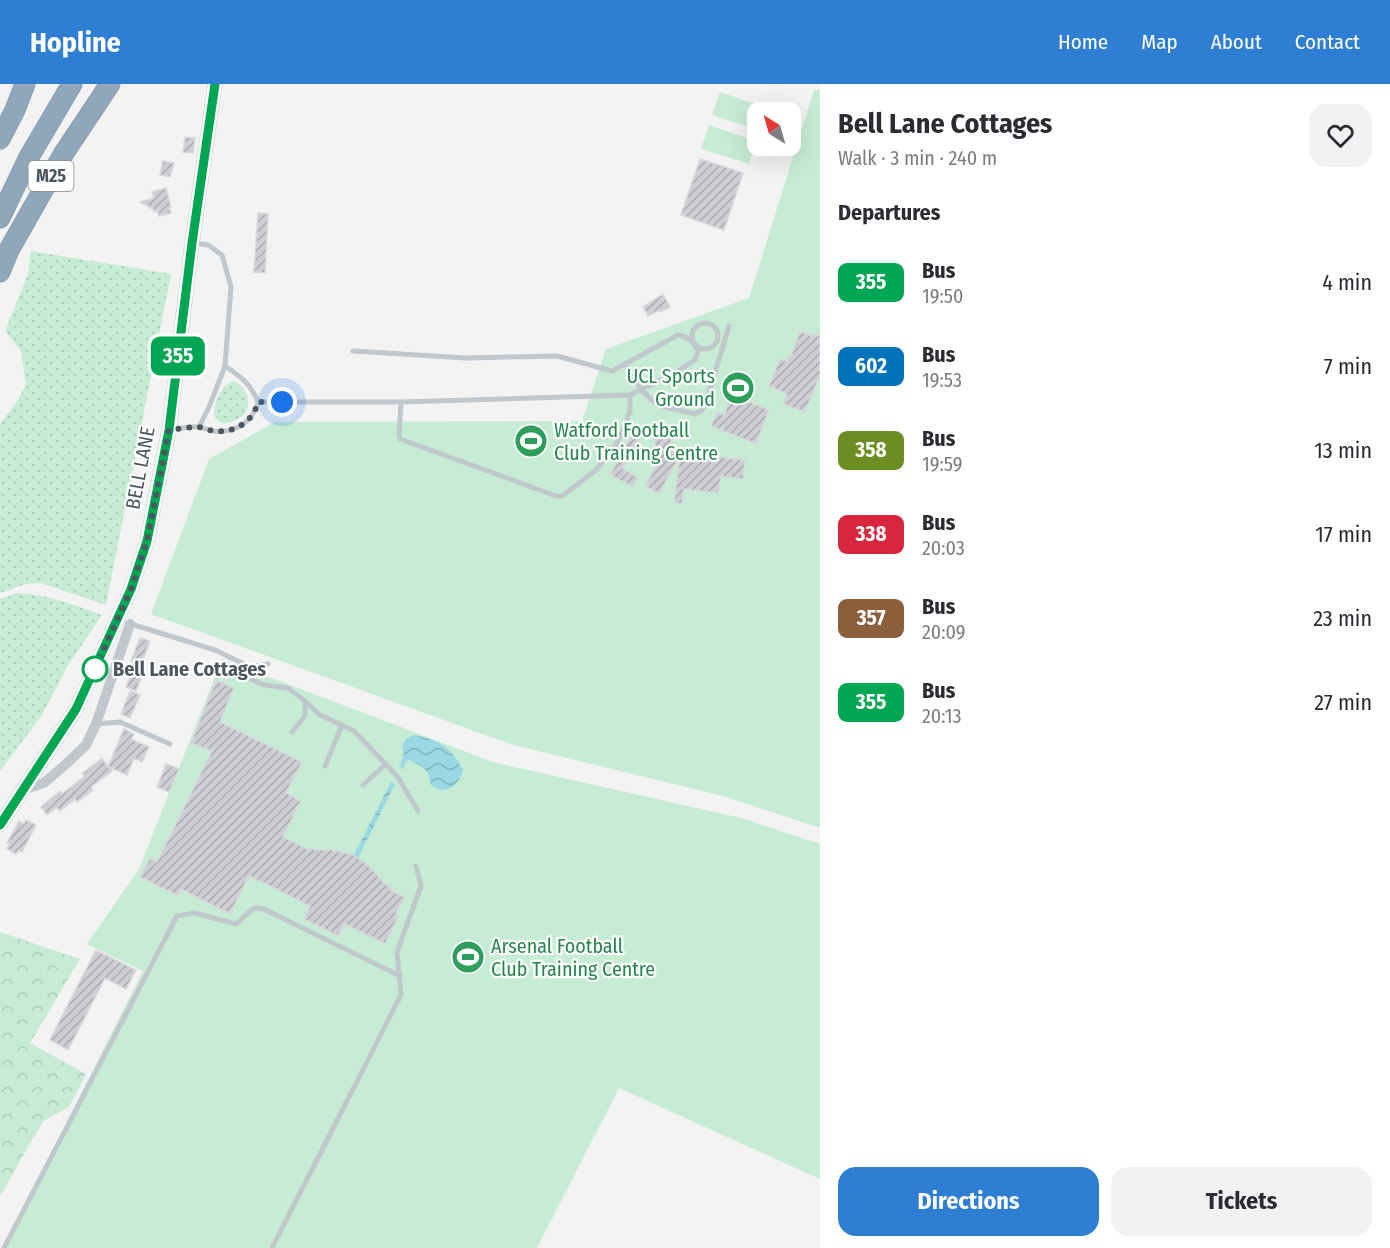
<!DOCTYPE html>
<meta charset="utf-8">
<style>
:root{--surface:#fff;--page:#f2f2f3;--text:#2b2b33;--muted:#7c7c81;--accent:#2e7ed3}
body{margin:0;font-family:"Fira Sans Condensed",sans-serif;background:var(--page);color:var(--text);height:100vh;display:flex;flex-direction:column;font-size:22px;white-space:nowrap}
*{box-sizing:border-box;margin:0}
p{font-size:20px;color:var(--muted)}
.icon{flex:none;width:33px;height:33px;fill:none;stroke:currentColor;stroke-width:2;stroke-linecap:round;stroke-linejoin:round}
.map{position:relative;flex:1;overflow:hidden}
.side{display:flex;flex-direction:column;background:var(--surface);width:570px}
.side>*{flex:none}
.badge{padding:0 12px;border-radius:9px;font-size:21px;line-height:39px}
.needle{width:39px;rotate:323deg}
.fabs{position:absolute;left:747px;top:18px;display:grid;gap:12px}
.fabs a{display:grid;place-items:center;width:54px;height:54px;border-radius:12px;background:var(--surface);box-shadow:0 6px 24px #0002;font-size:30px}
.you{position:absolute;width:30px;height:30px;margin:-15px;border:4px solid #fff;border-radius:50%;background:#1a73e8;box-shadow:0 0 0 9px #1a73e833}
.map>.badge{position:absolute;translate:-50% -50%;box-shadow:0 0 0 3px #fff}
h2{padding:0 18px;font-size:22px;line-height:54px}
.round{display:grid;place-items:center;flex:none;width:63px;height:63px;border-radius:18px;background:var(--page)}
.summary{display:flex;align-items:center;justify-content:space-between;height:102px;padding:0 18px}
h1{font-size:28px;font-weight:700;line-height:45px}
.action{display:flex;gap:12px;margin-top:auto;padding:12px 18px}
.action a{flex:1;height:69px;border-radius:18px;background:var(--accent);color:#fff;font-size:24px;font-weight:700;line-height:69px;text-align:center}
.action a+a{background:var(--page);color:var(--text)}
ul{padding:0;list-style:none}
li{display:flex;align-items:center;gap:18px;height:84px;padding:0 18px}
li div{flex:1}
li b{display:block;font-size:22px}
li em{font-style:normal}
li .badge{min-width:66px;font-weight:700;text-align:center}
header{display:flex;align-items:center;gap:36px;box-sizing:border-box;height:84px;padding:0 30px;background:var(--accent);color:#fff}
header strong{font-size:28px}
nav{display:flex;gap:33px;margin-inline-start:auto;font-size:21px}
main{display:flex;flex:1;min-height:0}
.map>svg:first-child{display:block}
.grass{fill:url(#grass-dots)}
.forest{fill:url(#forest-crowns)}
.garden{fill:#c7ecd4}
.water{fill:url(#water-waves)}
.building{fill:url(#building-hatch);stroke:#d7d9dd;stroke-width:1.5}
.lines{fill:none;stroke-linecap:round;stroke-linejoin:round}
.highway-casing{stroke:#7b92a7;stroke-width:21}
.lane{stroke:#c0c7cd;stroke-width:5}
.street{stroke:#c0c7cd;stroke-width:10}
.secondary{stroke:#c1cad2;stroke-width:15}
.highway{stroke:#90a7bb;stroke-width:20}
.line-casing{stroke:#fff;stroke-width:14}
.line{stroke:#00a651;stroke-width:9}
.walk{stroke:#4c565e;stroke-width:6;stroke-dasharray:0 10.8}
.stop-dot{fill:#fff;stroke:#00a651;stroke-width:3}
.labels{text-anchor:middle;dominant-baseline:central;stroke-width:4.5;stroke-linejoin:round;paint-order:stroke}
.shield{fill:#fff;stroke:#82898e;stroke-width:1.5}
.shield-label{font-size:18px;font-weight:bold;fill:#4c565e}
.leisure-label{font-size:20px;fill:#27864d;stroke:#fff;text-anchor:start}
.street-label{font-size:20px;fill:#4c565e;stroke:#fff}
.stop-label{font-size:20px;font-weight:bold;fill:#4c565e;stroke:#fff;text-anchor:start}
</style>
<header>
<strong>Hopline</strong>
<nav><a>Home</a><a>Map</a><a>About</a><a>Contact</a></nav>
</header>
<main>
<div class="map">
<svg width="820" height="1164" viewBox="0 0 820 1164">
<defs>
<pattern id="grass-dots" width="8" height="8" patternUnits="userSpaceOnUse" patternTransform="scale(1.5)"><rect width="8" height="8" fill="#c7ecd4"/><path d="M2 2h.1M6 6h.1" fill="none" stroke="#adccb8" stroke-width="1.8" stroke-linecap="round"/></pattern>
<pattern id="forest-crowns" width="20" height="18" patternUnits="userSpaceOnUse" patternTransform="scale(1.5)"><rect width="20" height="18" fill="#c7ecd4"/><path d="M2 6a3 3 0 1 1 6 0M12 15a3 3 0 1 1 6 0" fill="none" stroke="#adccb8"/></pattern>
<pattern id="water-waves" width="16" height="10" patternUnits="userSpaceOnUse" patternTransform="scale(1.5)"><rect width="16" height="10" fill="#99d8e4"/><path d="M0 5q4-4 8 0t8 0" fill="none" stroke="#7fb2bc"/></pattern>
<pattern id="building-hatch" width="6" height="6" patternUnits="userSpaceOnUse" patternTransform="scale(1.5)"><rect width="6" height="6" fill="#cdcfd4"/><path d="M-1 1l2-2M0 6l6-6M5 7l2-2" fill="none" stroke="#a9abaf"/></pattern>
</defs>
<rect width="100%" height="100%" fill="#f4f3f3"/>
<path class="grass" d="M 31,167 L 171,190 L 106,521 L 41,499 L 25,500 L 0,509 L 0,340 L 16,319 L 26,301 L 21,267 L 5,247 L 28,190 Z
M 233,297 C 245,301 253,318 245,329 C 239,336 226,342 218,337 C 210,332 217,312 222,306 C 224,302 229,299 233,297 Z
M 17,509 C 46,510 75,521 102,531 L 68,581 L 42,631 L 0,687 L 0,515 Z"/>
<path class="forest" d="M 0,848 L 80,875 L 30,959 L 86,990 L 69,1023 L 43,1037 L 0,1112 Z"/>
<path class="garden" d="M 814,6 L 820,6 L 820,744 L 726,713 L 510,660 L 151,530 L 209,375 L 275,338 L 582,337 L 606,265 L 749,214 Z
M 720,8 L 767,24 L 765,28 L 758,28 L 757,46 L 712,31 Z
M 709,41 L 756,57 L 749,80 L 701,65 Z
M 222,575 L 493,678 L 741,734 L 820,760 L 820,1095 L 619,1004 L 537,1164 L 3,1164 L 143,887 L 87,860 L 139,785 Z"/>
<path class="water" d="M 413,651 C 439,656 451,662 463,686 C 460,701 444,713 431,701 C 428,682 422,684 408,675 L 403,685 L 399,683 L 404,671 C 400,661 404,655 413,651 Z
M 391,698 L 395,700 L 358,774 L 354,771 Z"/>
<path class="building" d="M 185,53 L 195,54 L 193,69 L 183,68 Z
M 700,75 L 743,89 L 724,146 L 681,131 Z
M 163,77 L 174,79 L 170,93 L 160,91 Z
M 166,104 L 171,123 L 169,124 L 171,129 L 159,132 L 157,127 L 154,128 L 153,125 L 140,118 L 154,114 L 152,108 Z
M 258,129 L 268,130 L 265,189 L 254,188 Z
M 663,210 L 670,223 L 660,228 L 659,226 L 648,232 L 643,223 Z
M 800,247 L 812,252 L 813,249 L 820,252 L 820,291 L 805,328 L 783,320 L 787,310 L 769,302 L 780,275 L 787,277 L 789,272 L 791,272 Z
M 738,313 L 769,326 L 756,360 L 711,342 L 717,328 L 724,331 L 730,314 L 737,316 Z
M 637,341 L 645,345 L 623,385 L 638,393 L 633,403 L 610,391 Z
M 667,344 L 675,368 L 745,376 L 743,395 L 721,392 L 718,409 L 684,405 L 682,420 L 674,419 L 680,371 L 659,410 L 645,402 L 657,380 L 651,378 L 652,370 L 658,370 L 652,349 Z
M 140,554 L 150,557 L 141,581 L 131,577 Z
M 135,580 L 145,584 L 136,607 L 126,603 Z
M 216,596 L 234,604 L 220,638 L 302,678 L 286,709 L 301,717 L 283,753 L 309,766 L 311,764 L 316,766 L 332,766 L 353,771 L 368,781 L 385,800 L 392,804 L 390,806 L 405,813 L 396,829 L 399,831 L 385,860 L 345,840 L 338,852 L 304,835 L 310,822 L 249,792 L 230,830 L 181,805 L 178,812 L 140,793 L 150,774 L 157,778 L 212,667 L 191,659 Z
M 130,607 L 140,611 L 130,634 L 121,630 Z
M 124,645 L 134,650 L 131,655 L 149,663 L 142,678 L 134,674 L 127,691 L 109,683 L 112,687 L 91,703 L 93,706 L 77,718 L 75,715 L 60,727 L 57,723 L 47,731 L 41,723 L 60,707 L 62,710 L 85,692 L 82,690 L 102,674 L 108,683 Z
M 166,680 L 179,685 L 169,708 L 157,703 Z
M 26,736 L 36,741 L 22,768 L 19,766 L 16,770 L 7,765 L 10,760 L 7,759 L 19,737 L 24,740 Z
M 96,866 L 136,886 L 126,905 L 105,894 L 68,966 L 50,956 Z"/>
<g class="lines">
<defs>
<path id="highway" d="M 0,55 L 15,26 L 25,0
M 0,134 L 29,73 L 72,0
M 0,188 L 9,166 L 64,69 L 110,0"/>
</defs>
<use href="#highway" class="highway-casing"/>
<path class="lane" d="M 194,159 L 208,161 L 222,171 L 231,203 L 225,282 L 209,323 L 199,343
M692 252a13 13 0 1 1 26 0a13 13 0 1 1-26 0Z
M 625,280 L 642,307 L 658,321 L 695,330 L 702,326 L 706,319 L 729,242
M 225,282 C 240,292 252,301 258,318 L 401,318 L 630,311 L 673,290 L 695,276 L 698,268 C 693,257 690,254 678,251 L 612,287 L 557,272 L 466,274 L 353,267
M 401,318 L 399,350 L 400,355 L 556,412 L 562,412 L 596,386 L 613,365 L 622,349 L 630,327 L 630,311
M 169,346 C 179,345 190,342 199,343 C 204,344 208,346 213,347 C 234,350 253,338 258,318
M 131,540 L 215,566 L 250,583 L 268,580
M 250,583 L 251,595 L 264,601 L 288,604 L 305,617 L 305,632 L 292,648
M 305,617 L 320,631 L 354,647 L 398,693 L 418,727
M 96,640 L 120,638 L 170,660
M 325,682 L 342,641
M 363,701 L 386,680
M 4,1164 L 177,832 L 195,829 L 236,840 L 254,824 L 264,825 L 400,892
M 272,1164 L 401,911 L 397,868 L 421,802 L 416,782"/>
<path class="street" d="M 22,706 L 44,699 L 66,680 L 86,661 L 96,640 L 130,540"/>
<path class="secondary" d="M 0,741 L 76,625 L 131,505 L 147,457 L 169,346 L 192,159 L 215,0"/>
<use href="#highway" class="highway"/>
</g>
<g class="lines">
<defs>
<path id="line" d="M 0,741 L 76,625 L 131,505 L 147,457 L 169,346 L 192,159 L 215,0"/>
</defs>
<use href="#line" class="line-casing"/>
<use href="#line" class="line"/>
<path class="walk" d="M 95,585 L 93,589 L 131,505 L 147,457 L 169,346 C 178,345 188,343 197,343 C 203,343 209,347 215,347 C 235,349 253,338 258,318 L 282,318"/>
</g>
<defs>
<symbol id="stadium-disc" viewBox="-11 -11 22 22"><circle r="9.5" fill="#2e9e5b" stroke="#fff"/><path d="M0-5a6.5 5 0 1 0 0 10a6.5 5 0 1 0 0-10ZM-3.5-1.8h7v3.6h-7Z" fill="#fff"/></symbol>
</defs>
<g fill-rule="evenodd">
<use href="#stadium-disc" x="719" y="285" width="38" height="38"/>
<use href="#stadium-disc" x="512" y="338" width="38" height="38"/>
<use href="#stadium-disc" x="449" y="854" width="38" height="38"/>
</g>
<circle class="stop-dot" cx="95" cy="585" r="12"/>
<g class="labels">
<rect class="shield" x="28.5" y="77" width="45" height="30" rx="4.5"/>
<g class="shield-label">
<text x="51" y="92">M25</text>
</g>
<g class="leisure-label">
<text x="715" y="292" text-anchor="end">UCL Sports<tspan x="715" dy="23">Ground</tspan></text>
<text x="554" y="346">Watford Football<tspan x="554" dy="23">Club Training Centre</tspan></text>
<text x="491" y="862">Arsenal Football<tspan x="491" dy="23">Club Training Centre</tspan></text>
</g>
<g class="street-label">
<text transform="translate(140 384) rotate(-79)">BELL LANE</text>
</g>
<g class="stop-label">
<text x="113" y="585">Bell Lane Cottages</text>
</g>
</g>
</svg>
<div class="fabs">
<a><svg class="needle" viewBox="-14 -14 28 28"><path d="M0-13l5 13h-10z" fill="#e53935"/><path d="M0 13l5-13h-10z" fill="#7c7c81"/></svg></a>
</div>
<div class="you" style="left:282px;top:318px"></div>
<b class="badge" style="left:178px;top:272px;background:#00a651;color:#fff">355</b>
</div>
<section class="side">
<div class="summary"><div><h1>Bell Lane Cottages</h1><p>Walk · 3 min · 240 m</p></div><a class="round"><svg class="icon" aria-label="heart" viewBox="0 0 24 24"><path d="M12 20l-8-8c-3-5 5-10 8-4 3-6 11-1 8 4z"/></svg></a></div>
<h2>Departures</h2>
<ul>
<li><span class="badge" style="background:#00a651;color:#fff">355</span><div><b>Bus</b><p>19:50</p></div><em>4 min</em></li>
<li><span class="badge" style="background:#0072bc;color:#fff">602</span><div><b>Bus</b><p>19:53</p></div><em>7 min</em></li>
<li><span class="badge" style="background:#6b8e23;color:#fff">358</span><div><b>Bus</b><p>19:59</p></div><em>13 min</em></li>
<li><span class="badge" style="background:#d7263d;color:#fff">338</span><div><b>Bus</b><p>20:03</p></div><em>17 min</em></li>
<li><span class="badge" style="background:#8b5e3c;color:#fff">357</span><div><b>Bus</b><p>20:09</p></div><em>23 min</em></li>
<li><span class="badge" style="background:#00a651;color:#fff">355</span><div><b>Bus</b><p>20:13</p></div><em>27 min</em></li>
</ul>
<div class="action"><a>Directions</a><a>Tickets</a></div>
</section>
</main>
